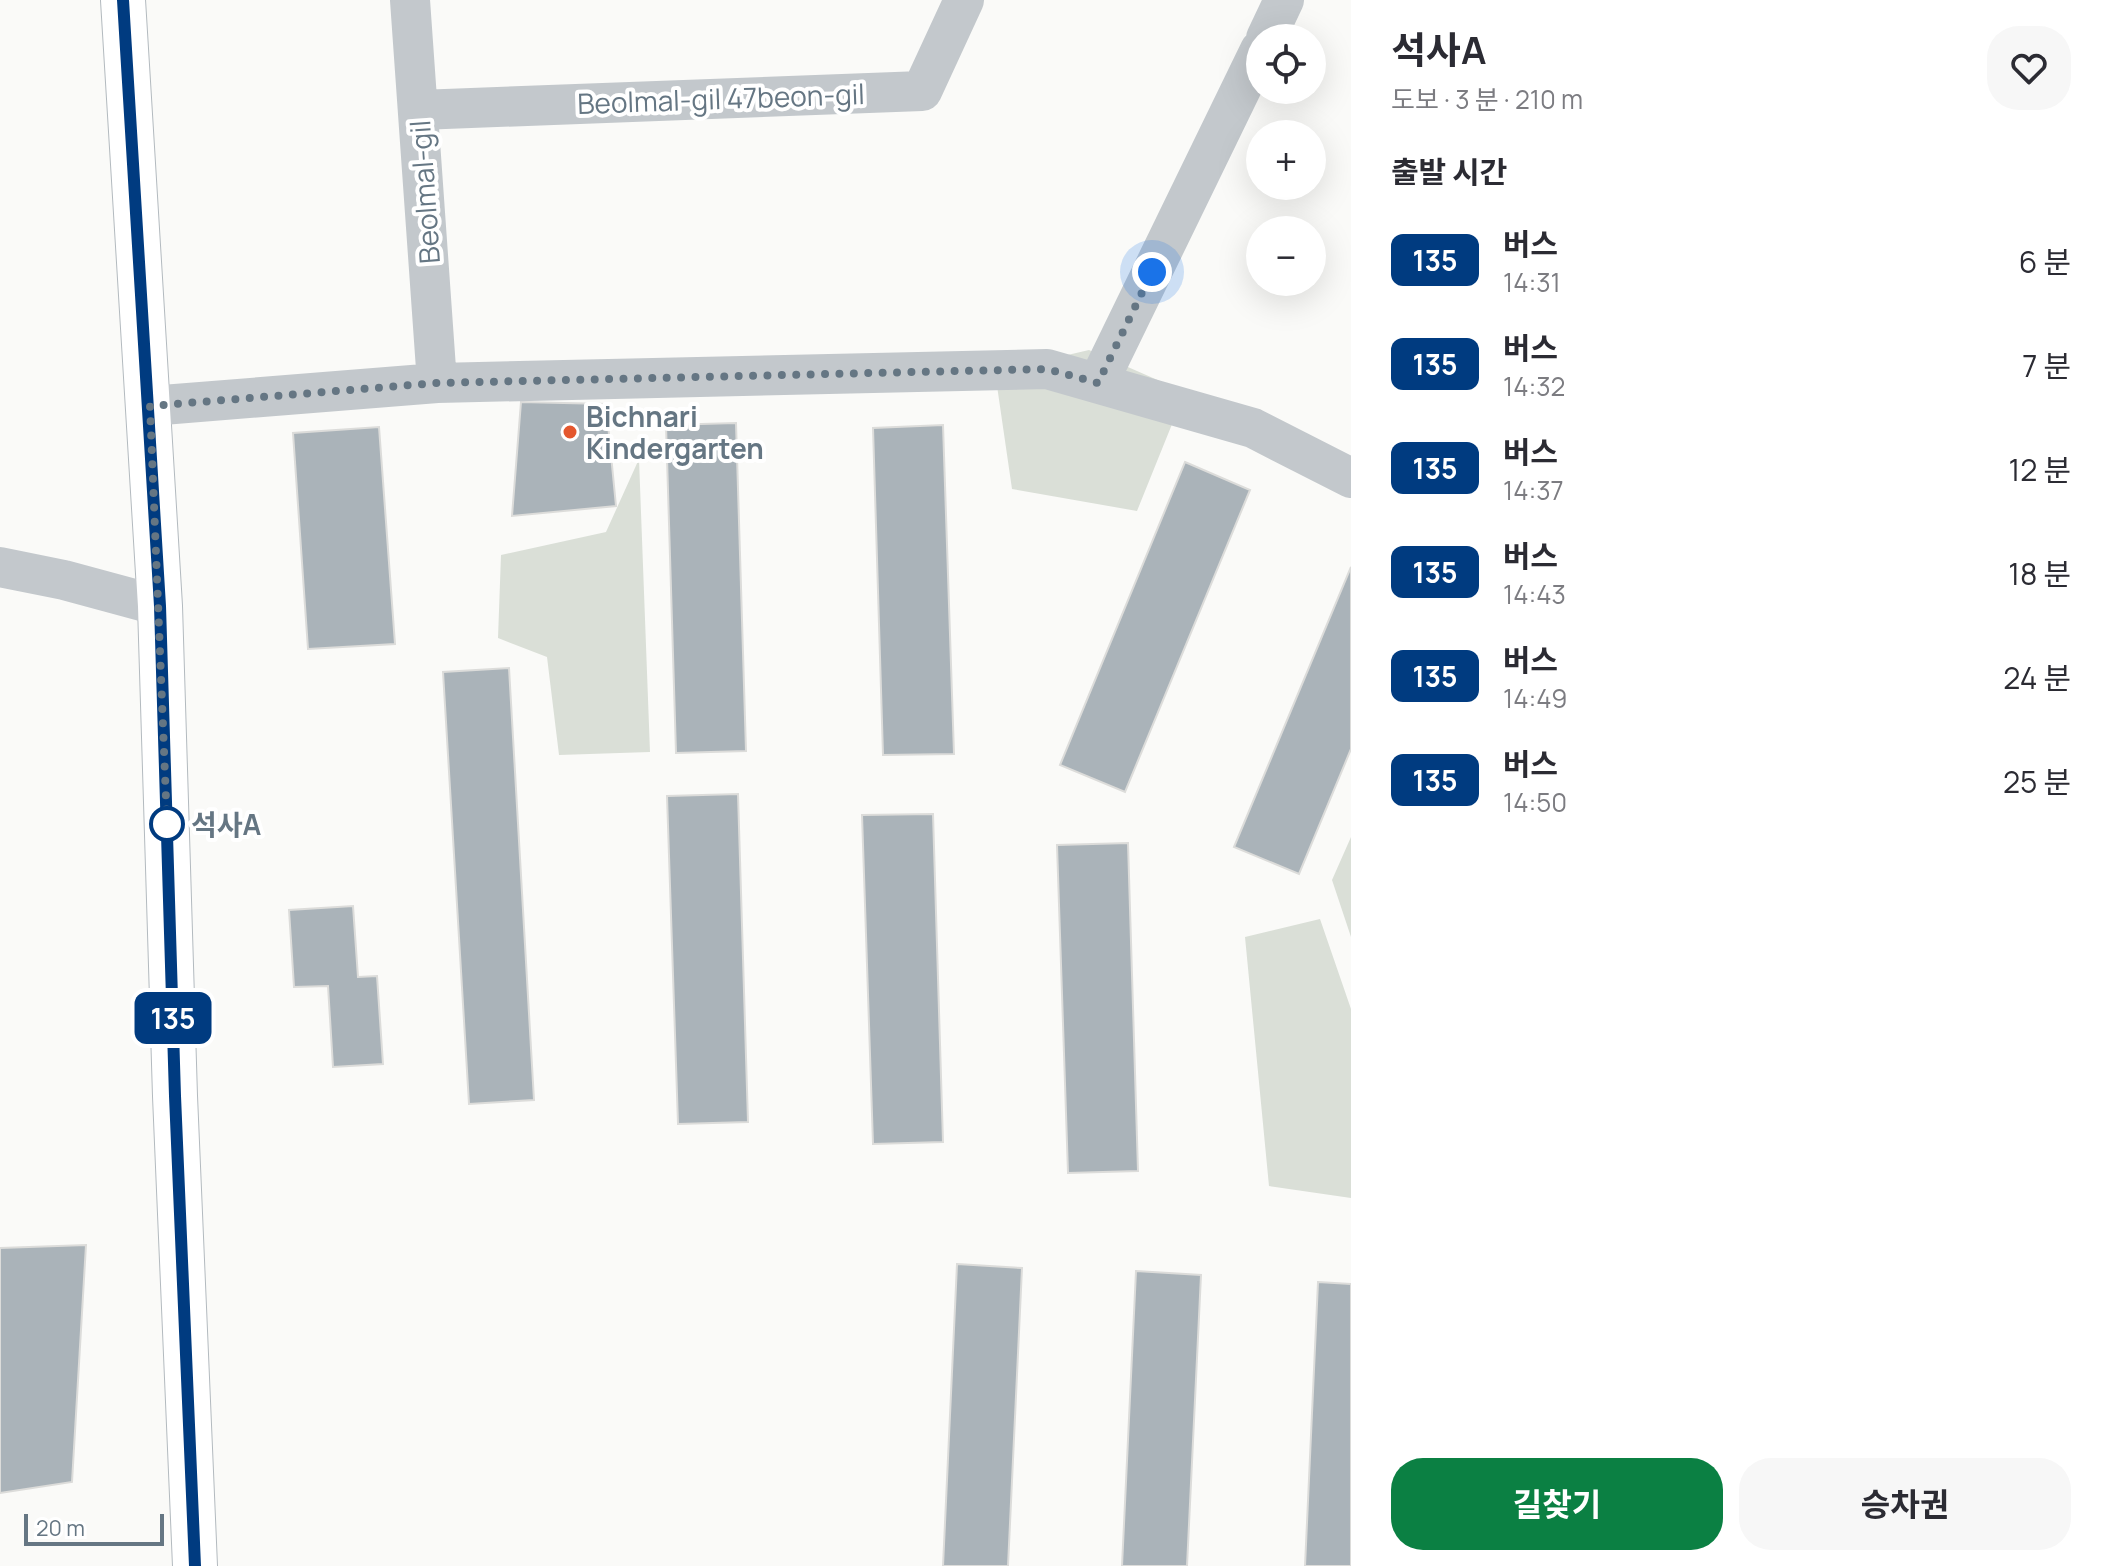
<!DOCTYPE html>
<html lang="ko">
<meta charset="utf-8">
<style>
:root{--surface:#fff;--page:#f7f7f7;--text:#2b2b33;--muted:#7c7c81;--accent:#0b8043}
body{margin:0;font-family:Manrope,"Noto Sans KR",sans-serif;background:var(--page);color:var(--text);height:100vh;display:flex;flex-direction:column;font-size:30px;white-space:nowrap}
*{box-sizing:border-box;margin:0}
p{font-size:26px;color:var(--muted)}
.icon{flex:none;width:44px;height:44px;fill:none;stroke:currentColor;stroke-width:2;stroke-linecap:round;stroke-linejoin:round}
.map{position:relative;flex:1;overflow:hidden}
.details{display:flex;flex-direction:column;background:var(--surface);width:760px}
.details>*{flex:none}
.badge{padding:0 16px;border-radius:12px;font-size:28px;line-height:52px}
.buttons{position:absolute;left:1246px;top:24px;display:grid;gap:16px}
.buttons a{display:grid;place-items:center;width:80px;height:80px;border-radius:50%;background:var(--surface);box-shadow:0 8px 32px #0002;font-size:40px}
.scale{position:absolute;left:24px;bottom:20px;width:140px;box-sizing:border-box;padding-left:8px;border:4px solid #657683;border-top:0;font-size:22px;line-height:28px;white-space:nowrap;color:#657683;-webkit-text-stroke:6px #fff;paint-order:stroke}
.you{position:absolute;width:40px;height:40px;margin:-20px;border:6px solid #fff;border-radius:50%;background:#1a73e8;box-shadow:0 0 0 12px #1a73e833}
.map>.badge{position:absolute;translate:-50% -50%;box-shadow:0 0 0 4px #fff}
h2{padding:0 40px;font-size:30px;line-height:72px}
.round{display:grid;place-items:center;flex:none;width:84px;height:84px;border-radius:32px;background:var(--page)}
.overview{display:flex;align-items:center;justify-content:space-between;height:136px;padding:0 40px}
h1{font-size:38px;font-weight:700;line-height:60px}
.button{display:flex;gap:16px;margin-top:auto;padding:16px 40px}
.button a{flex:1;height:92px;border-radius:32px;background:var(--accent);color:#fff;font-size:32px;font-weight:700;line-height:92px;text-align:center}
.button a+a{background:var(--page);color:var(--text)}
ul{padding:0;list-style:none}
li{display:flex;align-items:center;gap:24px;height:104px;padding:0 40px}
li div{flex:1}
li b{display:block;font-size:30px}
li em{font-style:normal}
li .badge{min-width:88px;font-weight:700;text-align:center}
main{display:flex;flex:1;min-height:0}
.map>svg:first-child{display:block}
.green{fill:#dadfd7}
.building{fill:#aab3b9;stroke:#dcdcda;stroke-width:2}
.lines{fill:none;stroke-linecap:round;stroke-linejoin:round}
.secondary-casing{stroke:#b3babf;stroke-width:46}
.street{stroke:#c3c8cc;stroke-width:40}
.secondary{stroke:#fff;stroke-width:44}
.line-casing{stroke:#fff;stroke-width:18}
.line{stroke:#003b80;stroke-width:12}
.walk{stroke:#657683;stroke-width:8;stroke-dasharray:0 14.4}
.poi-dot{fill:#e4572e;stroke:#fff;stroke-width:3}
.stop-dot{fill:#fff;stroke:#003b80;stroke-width:4}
.labels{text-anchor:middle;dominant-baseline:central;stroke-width:8;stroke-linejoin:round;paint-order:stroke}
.street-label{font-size:28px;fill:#657683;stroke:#fff}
.poi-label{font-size:28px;font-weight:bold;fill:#657683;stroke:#fff;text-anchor:start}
.stop-label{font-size:28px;font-weight:bold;fill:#657683;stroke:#fff;text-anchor:start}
</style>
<main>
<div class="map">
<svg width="1351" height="1566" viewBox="0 0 1351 1566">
<rect width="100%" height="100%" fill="#fafaf8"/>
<path class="green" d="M 1089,350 L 1185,392 L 1137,511 L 1012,489 L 995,372 Z
M 639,459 L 650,752 L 559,755 L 547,657 L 498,638 L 501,555 L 606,532 Z
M 1351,837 L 1351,937 L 1332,880 Z
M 1320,919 L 1351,1009 L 1351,1198 L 1269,1186 L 1245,937 Z"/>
<path class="building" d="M 521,402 L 606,404 L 616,506 L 512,516 Z
M 736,423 L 746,751 L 676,753 L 666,425 Z
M 943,425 L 954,754 L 883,755 L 873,428 Z
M 379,427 L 395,644 L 308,649 L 293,433 Z
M 1185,462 L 1250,490 L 1125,792 L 1060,765 Z
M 1351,567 L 1351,749 L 1299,874 L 1234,847 Z
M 509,668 L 534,1100 L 469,1104 L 443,672 Z
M 738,794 L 748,1122 L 678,1124 L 667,796 Z
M 933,814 L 943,1142 L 873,1144 L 862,815 Z
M 1128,843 L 1138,1171 L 1068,1173 L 1057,845 Z
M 353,906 L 358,977 L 377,976 L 383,1064 L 333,1067 L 328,986 L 294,987 L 289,910 Z
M 86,1245 L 72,1482 L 0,1493 L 0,1248 Z
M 957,1264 L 1022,1268 L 1008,1566 L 943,1566 Z
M 1136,1271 L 1201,1275 L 1187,1566 L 1122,1566 Z
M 1318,1282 L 1351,1284 L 1351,1566 L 1305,1566 Z"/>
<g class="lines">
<defs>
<path id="secondary" d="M 123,0 L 160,606 L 175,1096 L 195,1566"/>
</defs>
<use href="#secondary" class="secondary-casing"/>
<path class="street" d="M 410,0 L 437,383
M 1266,38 L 1284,0
M 419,110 L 922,91 L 964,0
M 1098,383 L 1260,50
M 150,406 L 437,383 L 1047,369 L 1253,428 L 1351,478
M 0,567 L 64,580 L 160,606"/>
<use href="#secondary" class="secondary"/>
</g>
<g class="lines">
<defs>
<path id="line" d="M 123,0 L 160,606 L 175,1096 L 195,1566"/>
</defs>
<use href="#line" class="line-casing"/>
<use href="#line" class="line"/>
<path class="walk" d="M 167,824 L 150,406 L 437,383 L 1047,369 L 1098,383 L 1152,272"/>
</g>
<circle class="poi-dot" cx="570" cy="432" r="8"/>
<circle class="stop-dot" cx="167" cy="824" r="16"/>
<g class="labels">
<g class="street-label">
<text transform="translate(721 98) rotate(-2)">Beolmal-gil 47beon-gil</text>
<text transform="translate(424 192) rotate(-94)">Beolmal-gil</text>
</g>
<g class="poi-label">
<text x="586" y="416">Bichnari<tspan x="586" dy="32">Kindergarten</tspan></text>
</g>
<g class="stop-label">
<text x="191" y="824">석사A</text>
</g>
</g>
</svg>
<div class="buttons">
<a><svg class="icon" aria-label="locate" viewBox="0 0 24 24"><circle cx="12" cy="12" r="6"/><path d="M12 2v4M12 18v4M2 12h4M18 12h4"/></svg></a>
<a>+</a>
<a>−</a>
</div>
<div class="scale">20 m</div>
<div class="you" style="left:1152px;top:272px"></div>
<b class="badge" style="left:173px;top:1018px;background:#003b80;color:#fff">135</b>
</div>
<section class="details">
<div class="overview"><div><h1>석사A</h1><p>도보 · 3 분 · 210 m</p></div><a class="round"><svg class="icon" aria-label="heart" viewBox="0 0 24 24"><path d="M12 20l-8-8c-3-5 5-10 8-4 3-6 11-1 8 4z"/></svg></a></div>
<h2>출발 시간</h2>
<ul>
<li><span class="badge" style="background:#003b80;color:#fff">135</span><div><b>버스</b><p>14:31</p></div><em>6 분</em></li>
<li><span class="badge" style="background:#003b80;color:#fff">135</span><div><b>버스</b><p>14:32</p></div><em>7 분</em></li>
<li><span class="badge" style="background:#003b80;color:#fff">135</span><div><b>버스</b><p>14:37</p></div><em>12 분</em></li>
<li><span class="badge" style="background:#003b80;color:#fff">135</span><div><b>버스</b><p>14:43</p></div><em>18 분</em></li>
<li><span class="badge" style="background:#003b80;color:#fff">135</span><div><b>버스</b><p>14:49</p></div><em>24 분</em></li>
<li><span class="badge" style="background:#003b80;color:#fff">135</span><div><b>버스</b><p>14:50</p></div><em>25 분</em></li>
</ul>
<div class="button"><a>길찾기</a><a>승차권</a></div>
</section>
</main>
